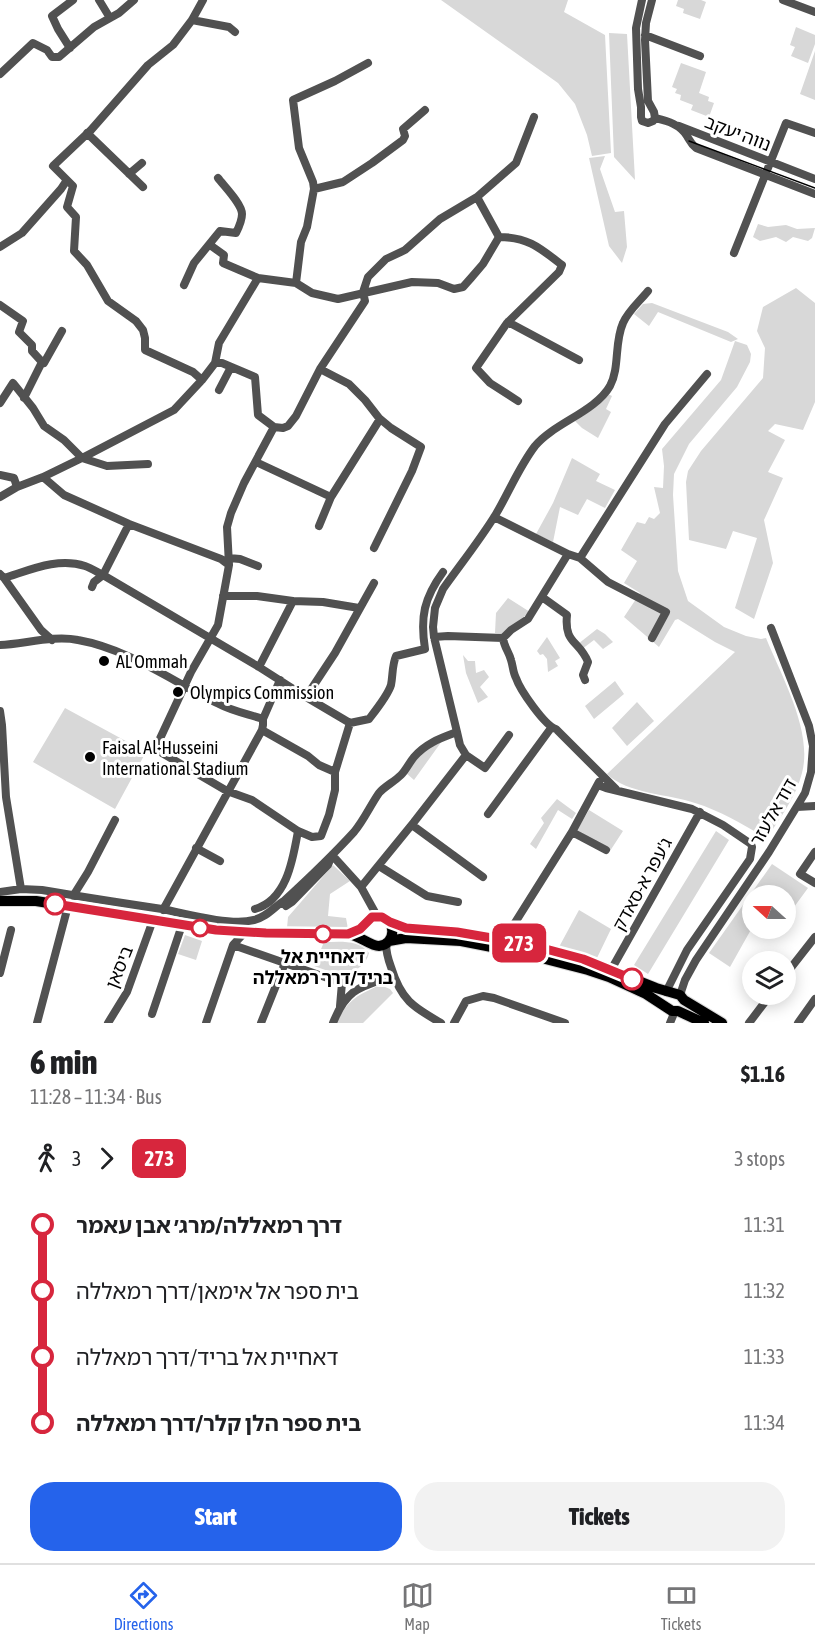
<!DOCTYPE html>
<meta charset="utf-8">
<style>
:root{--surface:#fff;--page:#f2f2f2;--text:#202124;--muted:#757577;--line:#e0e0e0;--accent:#2563eb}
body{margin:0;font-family:"Asap Condensed","Noto Sans Hebrew",sans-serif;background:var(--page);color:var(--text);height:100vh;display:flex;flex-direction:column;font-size:22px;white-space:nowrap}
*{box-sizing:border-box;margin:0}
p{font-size:20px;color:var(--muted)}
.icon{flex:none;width:33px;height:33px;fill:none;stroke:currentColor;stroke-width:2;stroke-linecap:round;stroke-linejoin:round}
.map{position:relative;height:1023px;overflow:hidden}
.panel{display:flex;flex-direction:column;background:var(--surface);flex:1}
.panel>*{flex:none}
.badge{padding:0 12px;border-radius:9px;font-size:21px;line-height:39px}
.needle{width:39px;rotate:291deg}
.fabs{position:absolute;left:742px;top:885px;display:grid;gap:12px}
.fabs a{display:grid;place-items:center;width:54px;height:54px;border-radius:50%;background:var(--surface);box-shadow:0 3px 15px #0003;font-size:30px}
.map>.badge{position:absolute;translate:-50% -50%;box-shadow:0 0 0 3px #fff}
.legs{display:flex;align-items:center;gap:9px;height:66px;padding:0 30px;font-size:20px}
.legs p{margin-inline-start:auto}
.overview{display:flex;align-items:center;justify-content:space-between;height:102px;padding:0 30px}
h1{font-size:33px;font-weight:800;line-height:45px}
.cta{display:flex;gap:12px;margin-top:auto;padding:12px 30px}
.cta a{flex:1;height:69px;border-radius:24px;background:var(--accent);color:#fff;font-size:24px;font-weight:800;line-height:69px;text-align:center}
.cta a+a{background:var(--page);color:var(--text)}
ul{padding:0 30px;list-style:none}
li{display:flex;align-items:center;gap:21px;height:66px;font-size:22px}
li i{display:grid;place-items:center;width:9px;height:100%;margin:0 8px;background:currentColor}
li i::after{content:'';width:15px;height:15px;margin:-8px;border:4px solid;border-radius:50%;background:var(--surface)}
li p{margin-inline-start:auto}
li:first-child i{background:linear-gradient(#0000 50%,currentColor 0)}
li:last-child i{background:linear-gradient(currentColor 50%,#0000 0)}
.tabs{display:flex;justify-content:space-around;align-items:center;height:84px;border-top:2px solid var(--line);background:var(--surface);font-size:16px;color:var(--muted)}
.tabs a{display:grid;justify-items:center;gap:3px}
.tabs .selected{color:var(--accent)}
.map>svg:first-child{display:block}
.green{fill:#d8d8d8}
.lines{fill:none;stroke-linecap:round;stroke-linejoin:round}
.highway-casing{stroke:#dbdbdb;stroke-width:12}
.minor{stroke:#515151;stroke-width:8}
.highway{stroke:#000;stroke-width:10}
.tram{stroke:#000;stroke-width:1.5}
.line-1-casing{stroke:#fff;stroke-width:14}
.line-1{stroke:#d7263d;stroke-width:9}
.poi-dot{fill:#000;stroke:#fff;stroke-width:2}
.stop-1-dot{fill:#fff;stroke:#d7263d;stroke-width:3}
.labels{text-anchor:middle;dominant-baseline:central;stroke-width:6;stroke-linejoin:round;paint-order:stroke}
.street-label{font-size:18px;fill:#000;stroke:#fff}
.poi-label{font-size:18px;fill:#000;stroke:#fff;text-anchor:start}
.stop-label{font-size:18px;font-weight:bold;fill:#000;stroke:#fff}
</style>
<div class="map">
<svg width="815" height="1023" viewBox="0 0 815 1023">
<rect width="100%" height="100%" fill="#fff"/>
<path class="green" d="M 441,0 L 568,0 L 564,12 L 605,35 L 611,153 L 592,156 L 587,135 L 575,104 L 558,83 Z
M 678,0 L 701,0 L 706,2 L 700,19 L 683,13 L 684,9 L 676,6 Z
M 796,27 L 815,35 L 815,44 L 808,63 L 791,56 L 795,47 L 790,45 Z
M 609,33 L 627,34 L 635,180 L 614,157 Z
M 815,51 L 815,100 L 800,94 Z
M 681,63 L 706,72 L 699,93 L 709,97 L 708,101 L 714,103 L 709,117 L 691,110 L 693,105 L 680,100 L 681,95 L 675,93 L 677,89 L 672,87 Z
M 605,156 L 600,169 L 615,212 L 624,211 L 627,247 L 622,263 L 609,246 L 589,158 Z
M 758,224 L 768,227 L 786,225 L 797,229 L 815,228 L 812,238 L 808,241 L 793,237 L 786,242 L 776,237 L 760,241 L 753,237 Z
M 796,288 L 815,303 L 815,402 L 803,430 L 775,424 L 768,431 L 785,440 L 768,472 L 783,478 L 764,520 L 773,563 L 754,619 L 735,608 L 757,538 L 733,531 L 726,549 L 689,540 L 686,482 L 688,471 L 701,451 L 763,378 L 765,348 L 757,331 L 763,307 Z
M 652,303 L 728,332 L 738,339 L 731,342 L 658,312 L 649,326 L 634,314 L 643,304 Z
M 735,341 L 747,345 L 751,354 L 750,362 L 737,387 L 689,444 L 674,474 L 673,495 L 678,571 L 688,601 L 724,627 L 746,636 L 761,639 L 766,638 C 782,677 813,732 802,773 C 796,797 780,818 767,838 C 743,825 721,811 695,803 C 670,794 627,794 607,774 L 735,652 L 715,642 L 678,619 L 675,620 L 659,647 L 624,617 L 640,593 L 624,583 L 637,561 L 621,550 L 637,522 L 645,524 L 649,517 L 654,519 L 660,513 L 654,487 L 663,488 L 664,466 L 662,449 L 721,380 Z
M 608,394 L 612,396 L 606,409 L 611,412 L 598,438 L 582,428 L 575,421 L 595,408 Z
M 572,458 L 600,474 L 596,481 L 615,490 L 605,508 L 587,499 L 578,515 L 560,507 L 553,542 L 536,534 L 553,503 Z
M 508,598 L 530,612 L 502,634 L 495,633 L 496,613 Z
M 597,629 L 605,634 L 613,642 L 603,649 L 594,640 L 582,649 L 578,644 Z
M 547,637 L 560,658 L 555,661 L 558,666 L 548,672 L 547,659 L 543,654 L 540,655 L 537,651 Z
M 463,655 L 468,661 L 475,661 L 476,673 L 484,670 L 489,677 L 480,687 L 488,697 L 478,703 L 466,673 Z
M 615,681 L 624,694 L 594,719 L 585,706 Z
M 637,702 L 654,721 L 627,746 L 612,728 Z
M 65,708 L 146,752 L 115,809 L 33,762 Z
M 442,741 L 414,780 L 406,773 L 427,747 Z
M 557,799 L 576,813 L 572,819 L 558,810 L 536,849 L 530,844 L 544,823 L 541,818 Z
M 589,810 L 623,831 L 610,851 L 577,830 Z
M 716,831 L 729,840 L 648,974 L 634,965 Z
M 772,864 L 808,888 L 786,918 L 786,896 L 753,896 L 753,926 L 730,967 L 709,953 Z
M 333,865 L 350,881 L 330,894 L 328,916 L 346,918 L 348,929 L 287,928 L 288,917 Z
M 579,910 L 611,929 L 596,960 L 559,947 Z
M 185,935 L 202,941 L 196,960 L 178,954 Z
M 324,942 C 339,942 359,939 369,953 C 366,966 355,970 345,977 L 314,966 Z
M 380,985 L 390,989 L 393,993 L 363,1023 L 336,1023 C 349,999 356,996 380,985 Z"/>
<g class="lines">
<defs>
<path id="highway" d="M 0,901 L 36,901 L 215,930 L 266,933 L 348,934 C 359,935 370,946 379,946 C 396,945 397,919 380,917 C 371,915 368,923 361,928 C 357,931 352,932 348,934
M 390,922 L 407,928 L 457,932 L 527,944 L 583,959 L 656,988 L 680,995 L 684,1000 L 722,1023
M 389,941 L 406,938 L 461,941 L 522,953 L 588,970 L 609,977 L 646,994 L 672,1011 L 678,1011 L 704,1023"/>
</defs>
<use href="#highway" class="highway-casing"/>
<path class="minor" d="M 99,0 L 110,18
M 642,0 L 636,28 L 638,89 L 641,107 L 641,117 L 642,121 L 648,123 L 653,121 L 655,118
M 652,0 L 646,23 L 645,40 L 648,101 L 654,112 L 655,118
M 783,0 L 815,12
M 192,20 L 229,27 L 235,32
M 645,35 L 700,56
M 70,48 L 58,29 L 52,16 L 73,0
M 0,74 L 33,43 L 47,50 L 52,57 L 59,57 L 94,27 L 119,13 L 134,0
M 655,118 C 667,121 680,124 687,136 C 690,141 691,144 696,148 L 815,194
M 679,126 L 815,179
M 87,133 L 143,187
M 129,174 L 142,163
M 314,189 L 343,182 L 372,163 L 403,140 L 405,136 L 403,129 L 425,110
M 499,237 C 528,237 540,248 562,265 L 559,272 L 507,323 L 476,368 L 490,383 L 518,401
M 210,245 L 224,255 L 223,263 L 258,278 L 296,283 L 312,293 L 338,299 L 412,282 L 438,283 L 454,289 L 463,287 L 471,278 L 483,264 L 499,237 L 477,197
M 0,247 L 22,233 L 61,189 L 67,180
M 734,253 L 786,123 L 815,133
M 296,283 L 301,242 L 307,227 L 314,189 L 313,182 L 299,148 L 293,100 L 335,81 L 368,63
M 184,285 L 194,263 L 220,231 L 236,233 C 239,227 242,221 242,214 C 242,204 224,186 218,178
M 0,305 L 23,321 L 19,332 L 32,345 L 32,351 L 42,362
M 508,322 L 579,360
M 215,363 L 222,363 L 255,377 L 258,415 L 274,427
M 320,369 L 349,384 L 365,400 L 379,418 L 391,428 L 421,447 L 412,471 L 374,548
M 202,380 L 193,372 L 145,350 L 145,338 L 143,330 L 136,321 L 108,301 L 87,265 L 74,251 L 76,217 L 67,207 L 73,186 L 53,166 L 91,130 L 148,65 L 173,45 L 192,20 L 203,0
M 219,390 L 231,367
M 24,398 L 42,362 L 44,363 L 62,331
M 0,403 L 13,383 L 33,408 L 44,426 L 64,440 L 82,458 L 107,466 L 148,464
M 256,462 L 331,497
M 0,475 L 14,478 L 17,487
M 43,477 L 82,458 L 174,410 L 202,380 L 215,363 L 219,343 L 258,278
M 0,497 L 17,487 L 43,477 L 64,495 L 129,524 L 221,559 L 229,565 L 218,625 L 191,672 L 157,745 L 162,753 L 227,791 L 252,800 L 298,831 L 312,837 L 321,836 L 329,815 L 335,790 L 335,772 L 350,723
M 494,517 L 568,554
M 319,526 L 331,497 L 380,419
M 229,558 L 240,559 L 258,566
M 580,558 L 608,582 L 666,612 L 652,638
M 229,565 L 227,527 L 231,513 L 244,483 L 274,427 L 283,428 L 288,426 L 296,416 L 320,369 L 365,301 L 363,292 L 368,277 L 386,259 L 405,250 L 440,219 L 477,197 L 516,163 L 534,117
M 0,574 L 4,578 L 41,630 L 52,640
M 4,578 C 30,570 58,557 85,566 C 91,568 97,572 103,575 L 259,667
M 374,583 L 335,653 L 306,697 L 350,723 L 369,719 C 376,710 388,695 391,685 C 393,675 392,665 396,656 L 425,649 C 420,617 424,598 443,572
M 92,587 L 94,582 L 103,575 L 129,524
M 223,596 L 257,596 L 293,601
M 542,597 L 567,615 C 564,644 579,640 588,662 L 583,675 L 585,680
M 434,637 L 448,636 L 503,638 L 511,630 L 528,619 L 568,554 L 580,558 L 665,424 L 707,374
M 503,638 C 504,647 509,652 511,660 C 513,666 513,673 516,678 C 520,690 545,726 556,729 L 616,789
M 0,645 C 24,644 54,635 78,640 C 129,649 173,682 219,704 C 232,711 248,714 263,719
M 306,697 L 259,667 L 293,601 L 323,602 L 359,608
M 0,711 L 2,725 L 6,797 L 21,889
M 262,730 L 308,756 L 319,765 L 335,772
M 466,755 L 485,768 L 509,735
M 598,785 L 606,788 L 692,809 L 723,825 L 751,844 L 752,847 L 750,859 L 687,950 L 666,992
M 797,807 L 815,806
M 488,814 L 551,728
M 412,825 L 483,877
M 572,832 L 606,850
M 196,848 L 220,861
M 815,852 L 800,874 L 815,883
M 332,855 L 328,865 L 292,902 L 286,906 L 284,903 L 285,900 C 309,878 332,856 354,832 C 364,820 370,806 379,793 C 385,786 394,782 401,775 C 406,770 409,763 414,757 C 426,743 441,738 457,732 L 434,637 L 433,627 L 435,608 L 443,589 C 460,565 480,540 496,514 C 509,492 519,467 535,446 C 554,423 595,412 610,386 C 620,367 614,343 623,323 C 628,311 640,301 648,291
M 332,855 L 361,887 L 377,916
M 379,866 L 427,896 L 458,902
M 361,887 L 414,822 L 466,755 L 460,745 L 457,732
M 0,892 L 21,889 L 42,890 C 82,897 122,903 162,909 C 186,914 230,926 254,920 C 267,917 274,907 285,900
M 73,896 L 88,872 L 115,820
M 255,909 C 287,900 293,859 298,831
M 163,910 L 262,730 L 263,725 L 263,719 L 280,680
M 504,940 L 572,832 L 599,782
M 386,943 C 386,952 388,959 391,967 C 401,1000 413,1007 441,1023
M 233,945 L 342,983 L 340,1006
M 611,970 L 700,812
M 0,973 L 11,930
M 786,974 L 815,937
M 680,995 L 685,980 L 696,960 L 769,852 L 799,803 L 805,793 L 811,772 L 813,746 L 809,726 L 771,628
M 152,1014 L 182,925
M 37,1023 L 68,906
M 108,1023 L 127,992 L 153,920
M 206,1023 L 233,945 L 245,932
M 261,1023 L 285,963
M 333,1023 C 347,988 360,987 393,976
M 454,1023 L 466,1001 L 483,996 L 494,998 L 565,1023
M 670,1023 L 675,1011
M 749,1023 L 771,994
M 798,1023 L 815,999"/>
<use href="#highway" class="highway"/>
<path class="tram" d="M 689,141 L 815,188"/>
</g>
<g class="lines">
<defs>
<path id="line-1" d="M 55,904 L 216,930 L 266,933 L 348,934 L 360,929 L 372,917 L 382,917 L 390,922 L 406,928 L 457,932 L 527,944 L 583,959 L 632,979"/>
</defs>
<use href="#line-1" class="line-1-casing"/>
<use href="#line-1" class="line-1"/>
</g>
<g class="poi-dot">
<circle cx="104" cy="661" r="6"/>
<circle cx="178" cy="692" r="6"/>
<circle cx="90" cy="757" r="6"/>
</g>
<g class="stop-1-dot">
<circle cx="55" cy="904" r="10"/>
<circle cx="200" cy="928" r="8"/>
<circle cx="323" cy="934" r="8"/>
<circle cx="632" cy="979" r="10"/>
</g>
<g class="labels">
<g class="street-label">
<text transform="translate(738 133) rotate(21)">נווה יעקב</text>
<text transform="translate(773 812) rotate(-60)">דוד אלעזר</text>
<text transform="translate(642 884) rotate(-61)">ג'עפר א-סאדק</text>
<text transform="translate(119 967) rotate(-68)">ביסאן</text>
</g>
<g class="poi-label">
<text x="116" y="661">AL Ommah</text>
<text x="190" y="692">Olympics Commission</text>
<text x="102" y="747">Faisal Al-Husseini<tspan x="102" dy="21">International Stadium</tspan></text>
</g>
<g class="stop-label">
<text x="323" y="956">דאחיית אל<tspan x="323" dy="21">בריד/דרך רמאללה</tspan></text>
</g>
</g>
</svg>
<div class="fabs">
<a><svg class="needle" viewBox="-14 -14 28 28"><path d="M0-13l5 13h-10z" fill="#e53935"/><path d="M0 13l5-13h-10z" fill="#757577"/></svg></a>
<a><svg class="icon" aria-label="layers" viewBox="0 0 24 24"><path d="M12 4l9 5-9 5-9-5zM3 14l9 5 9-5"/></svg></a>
</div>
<b class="badge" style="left:519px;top:943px;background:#d7263d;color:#fff">273</b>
</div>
<section class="panel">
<div class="overview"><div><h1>6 min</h1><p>11:28 – 11:34 · Bus</p></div><b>$1.16</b></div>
<div class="legs"><svg class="icon" aria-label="walk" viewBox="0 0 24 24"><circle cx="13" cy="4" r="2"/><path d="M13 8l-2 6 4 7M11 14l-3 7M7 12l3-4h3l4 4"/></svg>3<svg class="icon" aria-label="forward" viewBox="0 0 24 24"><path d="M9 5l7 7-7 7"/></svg><b class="badge" style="background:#d7263d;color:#fff">273</b><p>3 stops</p></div>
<ul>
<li><i style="color:#d7263d"></i><b>דרך רמאללה/מרג׳ אבן עאמר</b><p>11:31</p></li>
<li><i style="color:#d7263d"></i><span>בית ספר אל אימאן/דרך רמאללה</span><p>11:32</p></li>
<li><i style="color:#d7263d"></i><span>דאחיית אל בריד/דרך רמאללה</span><p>11:33</p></li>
<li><i style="color:#d7263d"></i><b>בית ספר הלן קלר/דרך רמאללה</b><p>11:34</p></li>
</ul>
<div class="cta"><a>Start</a><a>Tickets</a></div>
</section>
<nav class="tabs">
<a class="selected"><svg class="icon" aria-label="directions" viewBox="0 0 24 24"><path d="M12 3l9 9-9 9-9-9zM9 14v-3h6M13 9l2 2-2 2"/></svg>Directions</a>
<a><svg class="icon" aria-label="map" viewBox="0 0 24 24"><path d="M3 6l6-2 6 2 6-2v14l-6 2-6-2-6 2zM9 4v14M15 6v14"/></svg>Map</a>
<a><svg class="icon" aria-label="tickets" viewBox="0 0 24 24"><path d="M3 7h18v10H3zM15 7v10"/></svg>Tickets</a>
</nav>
